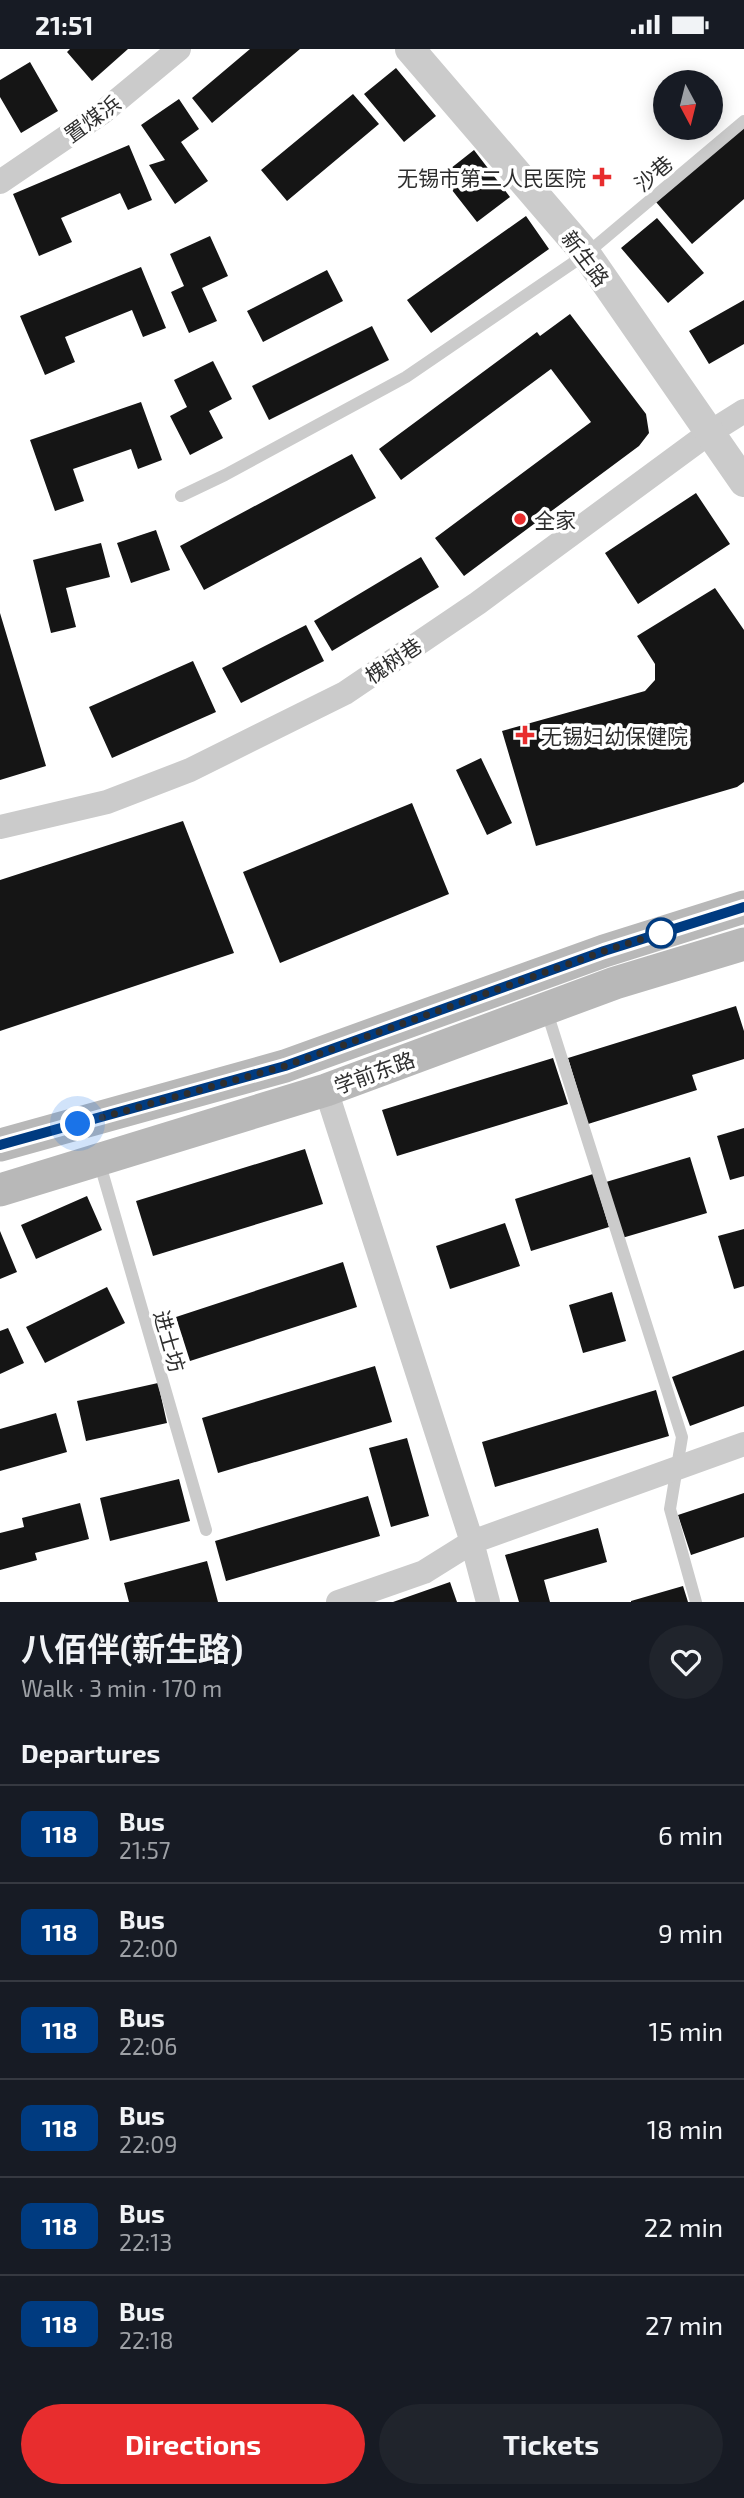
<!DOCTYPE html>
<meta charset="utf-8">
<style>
:root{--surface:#171b24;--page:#20242c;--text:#f1f3f6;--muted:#9ea1a6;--line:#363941;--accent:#e82d2e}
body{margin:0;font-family:"Exo 2","Noto Sans SC",sans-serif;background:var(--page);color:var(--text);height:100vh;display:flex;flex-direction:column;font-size:26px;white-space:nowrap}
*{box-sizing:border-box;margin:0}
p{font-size:23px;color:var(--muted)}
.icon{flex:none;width:38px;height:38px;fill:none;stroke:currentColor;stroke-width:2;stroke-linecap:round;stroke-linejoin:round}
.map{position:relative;height:1553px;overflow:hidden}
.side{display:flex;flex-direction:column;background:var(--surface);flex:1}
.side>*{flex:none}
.badge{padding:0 14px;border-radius:10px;font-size:24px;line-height:46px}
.needle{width:46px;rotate:173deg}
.buttons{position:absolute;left:653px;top:21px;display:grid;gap:14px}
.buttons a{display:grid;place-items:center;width:70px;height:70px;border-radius:50%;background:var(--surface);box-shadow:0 4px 18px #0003;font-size:35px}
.you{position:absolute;width:35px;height:35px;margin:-18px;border:5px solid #fff;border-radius:50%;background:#1a73e8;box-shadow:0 0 0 10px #1a73e833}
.map>.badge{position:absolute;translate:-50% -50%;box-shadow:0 0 0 4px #fff}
h2{padding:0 21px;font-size:26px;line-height:63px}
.round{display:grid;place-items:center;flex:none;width:74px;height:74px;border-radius:37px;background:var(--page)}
.headline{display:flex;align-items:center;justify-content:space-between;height:119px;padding:0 21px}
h1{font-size:33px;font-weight:700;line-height:52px}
.button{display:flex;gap:14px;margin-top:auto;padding:14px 21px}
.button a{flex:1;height:80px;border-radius:42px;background:var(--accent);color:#fff;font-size:28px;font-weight:700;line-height:80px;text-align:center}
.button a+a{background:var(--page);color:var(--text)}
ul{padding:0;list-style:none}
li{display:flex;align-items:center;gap:21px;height:98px;padding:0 21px;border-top:2px solid var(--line)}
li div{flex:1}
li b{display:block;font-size:26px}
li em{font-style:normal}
li .badge{min-width:77px;font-weight:700;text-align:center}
.status{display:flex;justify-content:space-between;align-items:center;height:49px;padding:0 35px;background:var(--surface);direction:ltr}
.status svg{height:19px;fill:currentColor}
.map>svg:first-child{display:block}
.building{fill:#151515}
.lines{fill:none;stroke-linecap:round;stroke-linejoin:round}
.service{stroke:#cbcbcb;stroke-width:12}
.minor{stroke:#cbcbcb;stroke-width:24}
.tertiary{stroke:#cbcbcb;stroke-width:30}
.secondary{stroke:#b8b8b8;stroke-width:33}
.line-casing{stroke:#fff;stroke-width:16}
.line{stroke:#003b80;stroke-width:10}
.walk{stroke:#2e2e2e;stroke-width:7;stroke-dasharray:0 12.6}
.poi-dot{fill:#e82d2e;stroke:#fff;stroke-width:2.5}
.stop-dot{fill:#fff;stroke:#003b80;stroke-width:3.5}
.labels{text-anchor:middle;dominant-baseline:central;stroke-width:7;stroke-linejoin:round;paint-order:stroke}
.street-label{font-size:21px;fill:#2e2e2e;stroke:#fff}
.poi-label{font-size:21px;fill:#2e2e2e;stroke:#fff;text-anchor:start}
</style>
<div class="status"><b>21:51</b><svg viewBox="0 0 49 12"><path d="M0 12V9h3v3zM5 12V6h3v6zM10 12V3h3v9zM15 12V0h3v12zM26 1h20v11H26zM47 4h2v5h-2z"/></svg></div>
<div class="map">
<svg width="744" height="1553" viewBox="0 0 744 1553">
<rect width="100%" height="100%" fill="#fff"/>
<path class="building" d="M 70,0 L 128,0 L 92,32 L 67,3 Z
M 250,0 L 300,0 L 212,74 L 192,49 Z
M 30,13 L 58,62 L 21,84 L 0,48 L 0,31 Z
M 396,19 L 436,67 L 404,93 L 364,45 Z
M 353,45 L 379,75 L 287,152 L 261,121 Z
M 179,50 L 199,80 L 181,93 L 208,132 L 175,155 L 149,116 L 165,111 L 141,76 Z
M 744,78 L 744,150 L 692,195 L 656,153 Z
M 129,96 L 152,151 L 128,161 L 120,144 L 61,169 L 72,193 L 39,207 L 13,145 Z
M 474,101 L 510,148 L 477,173 L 441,127 Z
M 526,167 L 549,200 L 431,284 L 407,251 Z
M 657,169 L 704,224 L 668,254 L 621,199 Z
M 210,187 L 228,227 L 202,239 L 217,272 L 189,284 L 171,243 L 184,237 L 170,205 Z
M 141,218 L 166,279 L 143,288 L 132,261 L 65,288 L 75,313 L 45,326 L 20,267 Z
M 327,221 L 343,252 L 263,293 L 247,262 Z
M 744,251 L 744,295 L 709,315 L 689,282 Z
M 570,265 L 646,365 L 649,384 L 639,397 L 464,527 L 435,489 L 591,373 L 551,320 L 401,431 L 379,400 L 537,283 L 540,287 Z
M 372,277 L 389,311 L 269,371 L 252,337 Z
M 213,312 L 232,350 L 209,362 L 223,389 L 190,406 L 170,367 L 187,358 L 174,331 Z
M 141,353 L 162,411 L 138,420 L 131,400 L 73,420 L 84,452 L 55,462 L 30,391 Z
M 352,405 L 376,449 L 204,541 L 180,497 Z
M 696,444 L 730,495 L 638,555 L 605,504 Z
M 156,481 L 170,521 L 131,534 L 117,494 Z
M 101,494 L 110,528 L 66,539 L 76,578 L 51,584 L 33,511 Z
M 421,508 L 439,538 L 332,602 L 314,572 Z
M 715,539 L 744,581 L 744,733 L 737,738 L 536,797 L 502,682 L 645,642 L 655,631 L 655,615 L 637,587 Z
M 0,564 L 46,717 L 0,731 Z
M 306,576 L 324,612 L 241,654 L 222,619 Z
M 193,612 L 216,663 L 112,709 L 89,658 Z
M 481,709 L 512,774 L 487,786 L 456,721 Z
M 412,754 L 449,845 L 280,914 L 243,823 Z
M 183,772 L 234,904 L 0,982 L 0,831 Z
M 736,957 L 744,982 L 744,1010 L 692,1026 L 697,1041 L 588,1075 L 568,1009 Z
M 553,1009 L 568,1055 L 397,1107 L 382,1061 Z
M 744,1079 L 744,1127 L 730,1131 L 717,1087 Z
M 305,1100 L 323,1155 L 153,1207 L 136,1152 Z
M 690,1108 L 707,1164 L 622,1189 L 606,1133 Z
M 593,1125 L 609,1178 L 531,1202 L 515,1150 Z
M 87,1147 L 102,1181 L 36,1210 L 21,1176 Z
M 505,1174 L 520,1217 L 450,1240 L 436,1197 Z
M 744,1180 L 744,1237 L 734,1240 L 718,1187 Z
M 0,1182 L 17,1223 L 0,1230 Z
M 343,1213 L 357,1258 L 190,1312 L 176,1268 Z
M 107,1238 L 125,1274 L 45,1314 L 26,1278 Z
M 612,1243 L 626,1292 L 583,1304 L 569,1256 Z
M 8,1279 L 24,1314 L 0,1325 L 0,1282 Z
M 744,1301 L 744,1357 L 690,1377 L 672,1328 Z
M 375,1317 L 392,1373 L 218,1424 L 202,1369 Z
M 158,1334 L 167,1374 L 86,1392 L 77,1352 Z
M 656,1341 L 669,1387 L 495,1438 L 482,1393 Z
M 56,1364 L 67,1403 L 0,1422 L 0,1380 Z
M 407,1389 L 429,1467 L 391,1478 L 369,1399 Z
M 179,1430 L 190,1472 L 110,1492 L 100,1449 Z
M 744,1444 L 744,1488 L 691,1506 L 678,1466 Z
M 368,1447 L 380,1487 L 226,1532 L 215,1492 Z
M 80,1454 L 89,1490 L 35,1504 L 37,1511 L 0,1521 L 0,1484 L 24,1478 L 22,1469 Z
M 598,1479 L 607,1513 L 544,1531 L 550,1553 L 519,1553 L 505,1506 Z
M 207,1512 L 218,1553 L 129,1553 L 124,1534 Z
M 450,1533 L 457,1553 L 393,1553 Z
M 683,1537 L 688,1553 L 631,1553 L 631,1552 Z"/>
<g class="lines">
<path class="service" d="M 181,447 L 225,426 L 406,328 L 586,205 L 744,72
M 546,960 L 682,1388 L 670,1460 L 696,1553
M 99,1112 L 206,1481"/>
<path class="minor" d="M 0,133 L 103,63 L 179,0
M 0,778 L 107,753 L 190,721 L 345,644 L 478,554 L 709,384 L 744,362
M 326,1041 L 472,1493 L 488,1553
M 338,1553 L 424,1523 L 472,1493 L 744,1395"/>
<path class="tertiary" d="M 410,0 L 586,205 L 744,433"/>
<path class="secondary" d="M 0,1096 L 285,1017 L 604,902 L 744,858
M 0,1141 L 326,1041 L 615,934 L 744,895"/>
</g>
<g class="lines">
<defs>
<path id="line" d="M 0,1096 L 285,1017 L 604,902 L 744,858"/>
</defs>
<use href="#line" class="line-casing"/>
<use href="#line" class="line"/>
<path class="walk" d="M 78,1075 L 285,1017 L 604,902 L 661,884"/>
</g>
<g class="poi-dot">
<path d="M598.5 117.5h7v7h7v7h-7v7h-7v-7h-7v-7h7z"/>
<circle cx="520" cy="470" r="7"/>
<path d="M521.5 675.5h7v7h7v7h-7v7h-7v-7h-7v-7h7z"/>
</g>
<circle class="stop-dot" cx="661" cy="884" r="14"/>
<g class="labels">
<g class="street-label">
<text transform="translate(92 69) rotate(-36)">置煤浜</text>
<text transform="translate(653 124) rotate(-40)">沙巷</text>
<text transform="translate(586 209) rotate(53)">新生路</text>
<text transform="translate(393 611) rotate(-34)">槐树巷</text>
<text transform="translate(374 1023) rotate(-20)">学前东路</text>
<text transform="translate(170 1292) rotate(74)">进士坊</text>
</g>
<g class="poi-label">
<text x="586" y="128" text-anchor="end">无锡市第二人民医院</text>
<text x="534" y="470">全家</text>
<text x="541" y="686">无锡妇幼保健院</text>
</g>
</g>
</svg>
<div class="buttons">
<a><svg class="needle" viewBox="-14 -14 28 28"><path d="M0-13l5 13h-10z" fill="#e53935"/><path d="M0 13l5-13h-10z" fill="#9ea1a6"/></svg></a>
</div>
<div class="you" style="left:78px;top:1075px"></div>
</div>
<section class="side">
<div class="headline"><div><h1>八佰伴(新生路)</h1><p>Walk · 3 min · 170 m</p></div><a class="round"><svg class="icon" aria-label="heart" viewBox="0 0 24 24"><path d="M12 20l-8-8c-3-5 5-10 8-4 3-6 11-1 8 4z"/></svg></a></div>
<h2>Departures</h2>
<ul>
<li><span class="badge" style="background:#003b80;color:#fff">118</span><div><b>Bus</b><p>21:57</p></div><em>6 min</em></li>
<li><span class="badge" style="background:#003b80;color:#fff">118</span><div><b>Bus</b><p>22:00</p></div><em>9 min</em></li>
<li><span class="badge" style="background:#003b80;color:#fff">118</span><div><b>Bus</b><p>22:06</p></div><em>15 min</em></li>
<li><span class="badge" style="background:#003b80;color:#fff">118</span><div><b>Bus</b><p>22:09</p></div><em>18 min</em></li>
<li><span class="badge" style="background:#003b80;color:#fff">118</span><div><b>Bus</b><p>22:13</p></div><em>22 min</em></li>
<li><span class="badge" style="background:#003b80;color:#fff">118</span><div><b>Bus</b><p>22:18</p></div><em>27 min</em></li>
</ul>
<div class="button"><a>Directions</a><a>Tickets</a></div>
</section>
